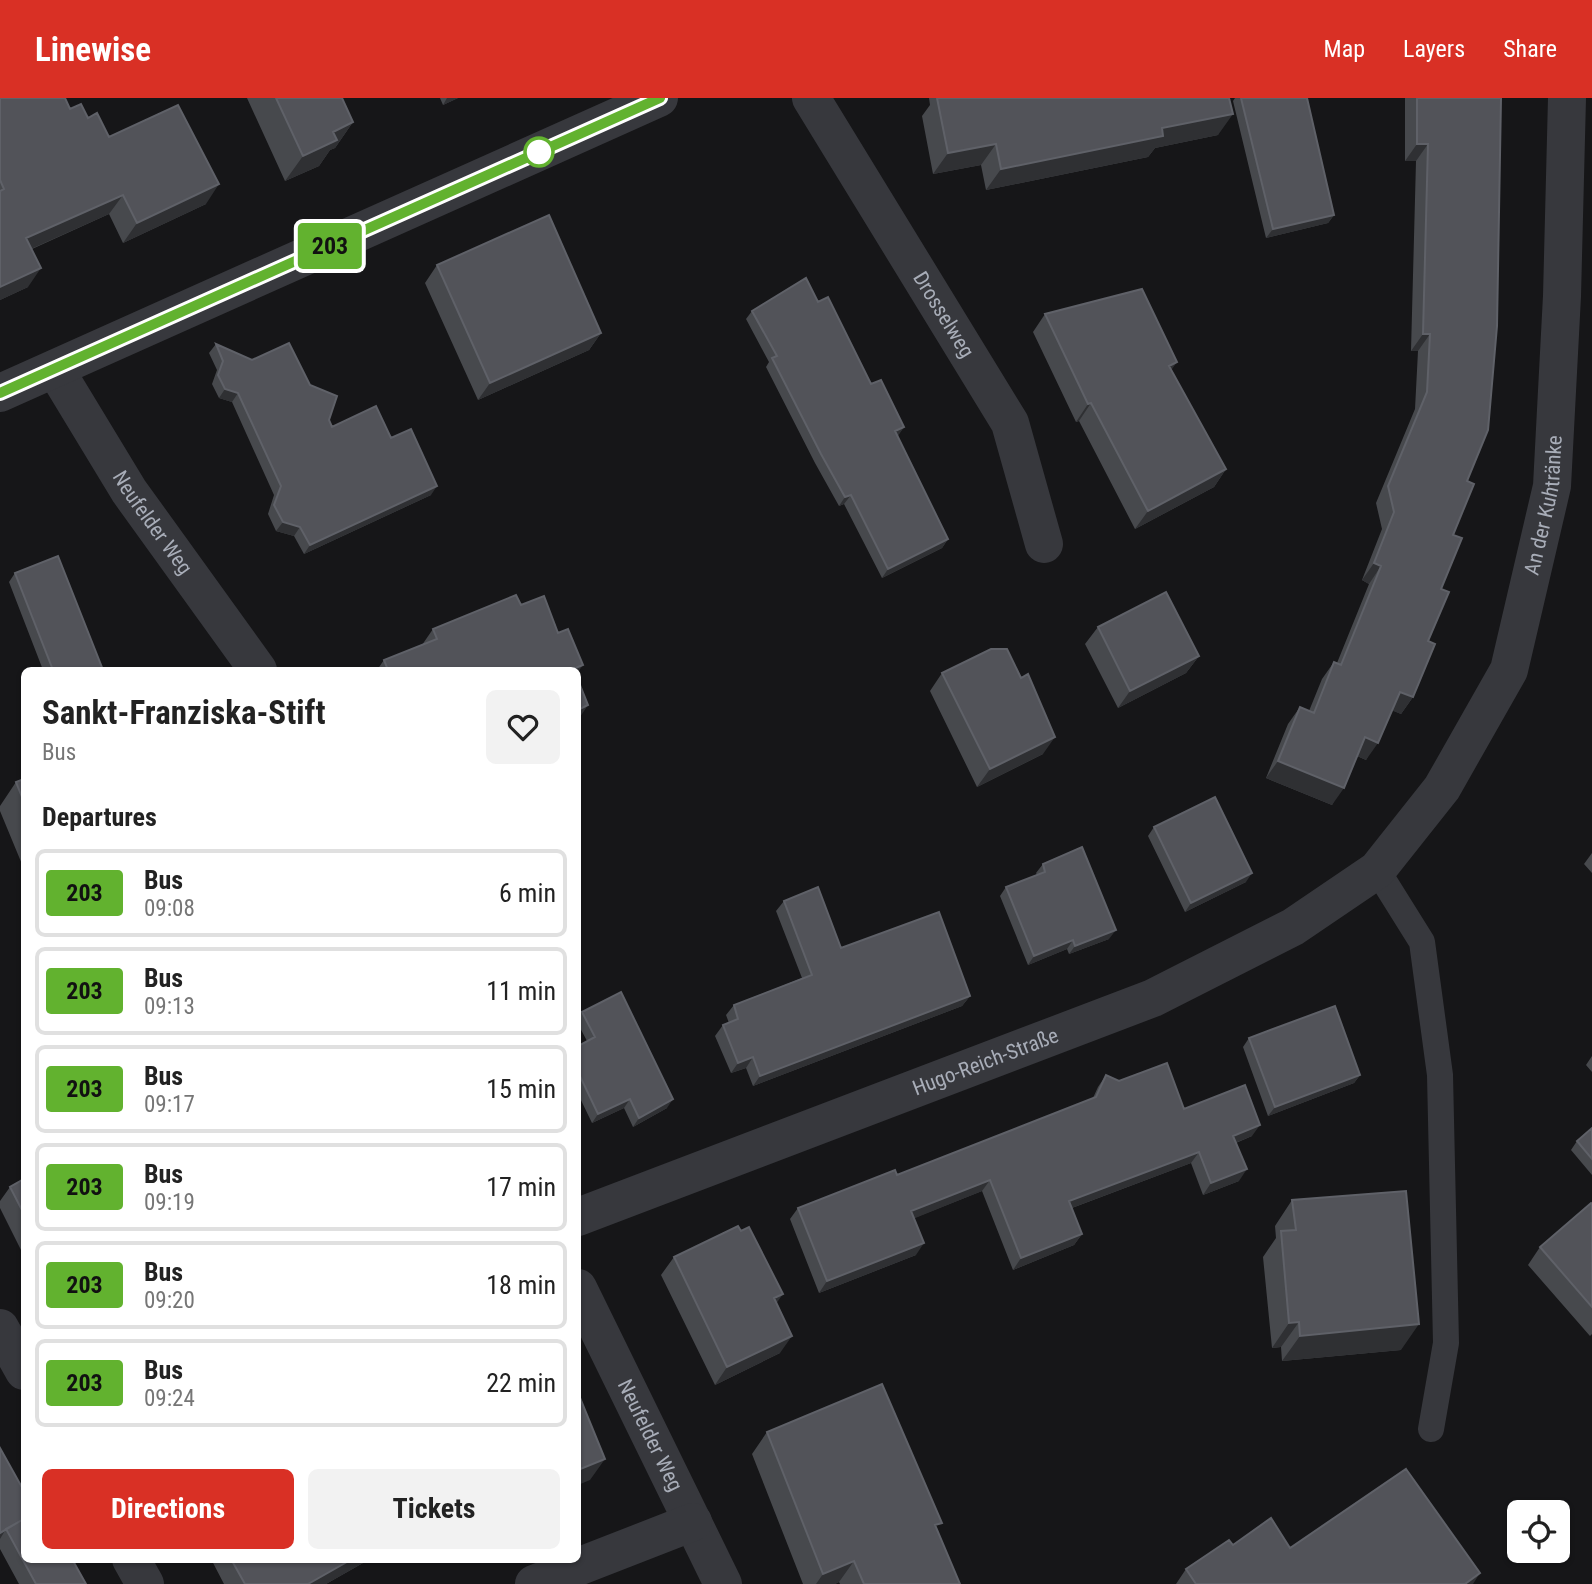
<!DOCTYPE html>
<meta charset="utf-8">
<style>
:root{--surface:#fff;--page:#f2f2f2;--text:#222;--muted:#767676;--line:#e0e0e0;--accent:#d93025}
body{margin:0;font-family:"Roboto Condensed",sans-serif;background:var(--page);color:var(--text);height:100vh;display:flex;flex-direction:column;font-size:26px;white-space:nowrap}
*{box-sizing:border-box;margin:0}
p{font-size:23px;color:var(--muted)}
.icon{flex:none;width:38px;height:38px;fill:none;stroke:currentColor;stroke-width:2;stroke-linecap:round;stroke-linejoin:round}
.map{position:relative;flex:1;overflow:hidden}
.drawer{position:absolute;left:21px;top:569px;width:560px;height:896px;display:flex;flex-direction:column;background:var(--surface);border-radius:10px;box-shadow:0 2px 5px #0004}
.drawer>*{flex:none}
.badge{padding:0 14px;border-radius:5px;font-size:24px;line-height:46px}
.fabs{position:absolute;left:1507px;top:1402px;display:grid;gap:14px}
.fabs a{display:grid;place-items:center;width:63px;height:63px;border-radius:10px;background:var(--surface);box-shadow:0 2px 5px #0004;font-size:35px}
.map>.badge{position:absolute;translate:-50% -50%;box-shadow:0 0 0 4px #fff}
h2{padding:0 21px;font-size:26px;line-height:63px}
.round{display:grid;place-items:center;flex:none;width:74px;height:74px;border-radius:10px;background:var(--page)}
.headline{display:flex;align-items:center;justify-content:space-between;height:119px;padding:0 21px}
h1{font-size:33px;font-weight:700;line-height:52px}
.action{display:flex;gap:14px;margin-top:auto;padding:14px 21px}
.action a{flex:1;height:80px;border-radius:10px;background:var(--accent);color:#fff;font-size:28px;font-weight:700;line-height:80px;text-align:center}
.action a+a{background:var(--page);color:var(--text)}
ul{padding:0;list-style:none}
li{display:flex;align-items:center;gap:21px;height:88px;margin:0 14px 10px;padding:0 7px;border:4px solid var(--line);border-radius:10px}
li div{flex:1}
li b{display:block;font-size:26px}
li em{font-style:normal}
li .badge{min-width:77px;font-weight:700;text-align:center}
header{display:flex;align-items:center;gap:42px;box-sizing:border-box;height:98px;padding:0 35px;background:var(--accent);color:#fff}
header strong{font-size:33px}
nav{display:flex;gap:38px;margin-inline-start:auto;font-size:24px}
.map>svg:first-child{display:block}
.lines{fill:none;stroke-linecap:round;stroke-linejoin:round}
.service{stroke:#37383d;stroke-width:26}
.minor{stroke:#37383d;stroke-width:38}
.tertiary{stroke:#37383d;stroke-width:38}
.wall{fill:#47494d}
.shaded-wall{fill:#2f3033}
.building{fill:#525359;stroke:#5f6168;stroke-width:2}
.line-casing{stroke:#fff;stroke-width:16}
.line{stroke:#62b22f;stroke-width:10}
.stop-dot{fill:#fff;stroke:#62b22f;stroke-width:3.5}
.labels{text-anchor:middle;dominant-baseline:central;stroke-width:5;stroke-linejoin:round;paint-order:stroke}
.street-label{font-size:21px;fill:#a8adb8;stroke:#111113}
</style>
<header>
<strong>Linewise</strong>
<nav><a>Map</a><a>Layers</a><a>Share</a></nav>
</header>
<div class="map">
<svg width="1592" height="1486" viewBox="0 0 1592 1486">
<rect width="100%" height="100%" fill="#161618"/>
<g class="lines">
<path class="service" d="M 1377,772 L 1422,844 L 1440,977 L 1446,1245 L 1431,1331"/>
<g class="minor">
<path id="s1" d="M 811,0 L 1010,325 L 1044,446"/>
<path id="s2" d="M 55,271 L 129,393 L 258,572"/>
<path id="s3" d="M 578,1119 L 1153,900 L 1293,829 L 1377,772 L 1442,690 L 1509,572 L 1552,388 L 1562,198 L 1567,0"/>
<path id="s4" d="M 578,1190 L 723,1486"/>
<path d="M 0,1230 L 24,1273"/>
<path d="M 131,1461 L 145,1486"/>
<path d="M 534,1486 L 693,1424"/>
</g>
<path class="tertiary" d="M 0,295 L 659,0"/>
</g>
<path class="wall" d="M 0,0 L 70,11 L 88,20 L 109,39 L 206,106 L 123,145 L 109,116 L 32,151 L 28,189 L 0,202 Z
M 247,0 L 342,0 L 353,24 L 335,50 L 330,52 L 319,68 L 285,83 Z
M 440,0 L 458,0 L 443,7 Z
M 929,0 L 1229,0 L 1218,37 L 1155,50 L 1148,59 L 986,92 L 981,67 L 933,76 L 922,18 L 930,7 Z
M 1235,0 L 1307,0 L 1334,117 L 1328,125 L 1266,140 L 1233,3 Z
M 1405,0 L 1501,0 L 1467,383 L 1428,543 L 1413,599 L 1401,616 L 1392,612 L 1366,662 L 1357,658 L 1332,707 L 1266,680 L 1288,626 L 1300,609 L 1309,613 L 1322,581 L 1334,564 L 1337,565 L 1369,486 L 1362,482 L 1382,431 L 1376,405 L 1415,311 L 1418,253 L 1411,253 L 1416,63 L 1405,63 Z
M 437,167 L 601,235 L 589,252 L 478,302 L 425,185 Z
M 818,204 L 871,286 L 904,329 L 897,338 L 948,441 L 942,450 L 882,480 L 844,406 L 839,408 L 815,365 L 766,269 L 769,264 L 746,221 L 752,213 Z
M 1045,216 L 1171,272 L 1226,371 L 1214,389 L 1135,431 L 1079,323 L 1076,324 L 1033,234 Z
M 216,246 L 329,322 L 332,329 L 391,340 L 431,397 L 304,456 L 294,438 L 276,433 L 268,416 L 274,397 L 232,304 L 219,300 L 212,286 L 217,272 L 209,255 Z
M 15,475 L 103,572 L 43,572 L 9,484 Z
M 521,507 L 558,535 L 578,572 L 377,572 L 384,562 L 422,547 L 433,531 Z
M 1098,529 L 1199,558 L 1186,575 L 1118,610 L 1085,546 Z
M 942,575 L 1043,656 L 977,689 L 930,593 Z
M 24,681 L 24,771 L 0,713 L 0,708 L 16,684 Z
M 1154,729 L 1246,784 L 1185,814 L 1148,738 Z
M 1592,755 L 1592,775 L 1584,766 Z
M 1043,766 L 1109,841 L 1069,856 L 1067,851 L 1028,867 L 1000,798 L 1006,789 L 1037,777 L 1036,775 Z
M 784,803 L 841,850 L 970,898 L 962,908 L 753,988 L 746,970 L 731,975 L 715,938 L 723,927 L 729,925 L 726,917 L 734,907 L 802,880 L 776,813 Z
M 582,914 L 667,1010 L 633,1029 L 624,1010 L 592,1025 L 578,996 L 578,948 L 587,943 L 578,926 L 578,920 Z
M 1249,940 L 1360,977 L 1354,985 L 1268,1018 L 1243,949 Z
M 1592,958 L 1592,974 L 1586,967 Z
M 1106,977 L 1184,1011 L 1252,1038 L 1236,1045 L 1239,1083 L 1203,1097 L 1191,1065 L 1072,1110 L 1082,1136 L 1074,1147 L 1013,1172 L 982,1093 L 914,1120 L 916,1157 L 819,1195 L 790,1121 L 798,1110 L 897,1077 L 1093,1000 L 1098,989 Z
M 1592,1030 L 1592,1077 L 1571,1052 L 1577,1043 Z
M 24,1081 L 24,1158 L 0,1110 L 0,1103 L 10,1089 Z
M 1292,1102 L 1401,1252 L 1282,1263 L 1281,1249 L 1272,1250 L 1263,1159 L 1276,1140 L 1275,1128 Z
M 1592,1106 L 1592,1236 L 1590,1238 L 1528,1167 L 1540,1149 Z
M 674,1159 L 777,1206 L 780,1255 L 715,1287 L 661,1177 Z
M 767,1334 L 937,1431 L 960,1486 L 840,1486 L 839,1484 L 835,1486 L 803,1486 L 752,1356 Z
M 0,1350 L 24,1461 L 86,1486 L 19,1486 L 0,1451 Z
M 1233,1447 L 1290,1450 L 1473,1486 L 1176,1486 L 1186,1471 Z
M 211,1461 L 370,1461 L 326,1486 L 224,1486 Z"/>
<path class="shaded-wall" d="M 447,0 L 458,0 L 443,7 Z
M 1233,16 L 1218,37 L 1155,50 L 1148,59 L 986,92 L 1001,71 L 1162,30 Z
M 353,24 L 335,50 L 330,52 L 319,68 L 285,83 L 303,58 L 333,34 Z
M 996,46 L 981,67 L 933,76 L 948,55 Z
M 1417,46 L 1428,46 L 1416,63 L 1405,63 Z
M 219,86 L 206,106 L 123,145 L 137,125 Z
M 123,97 L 109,116 L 13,159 L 26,140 Z
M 1334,117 L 1328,125 L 1266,140 L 1273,131 Z
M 41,170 L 28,189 L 0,202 L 0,189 Z
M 601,235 L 589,252 L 478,302 L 490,285 Z
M 1423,236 L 1430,236 L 1418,253 L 1411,253 Z
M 1177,264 L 1165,281 L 1169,268 Z
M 225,291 L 238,295 L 232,304 L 219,300 Z
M 1091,305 L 1079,323 L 1076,324 L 1088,306 Z
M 904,329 L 898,338 L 888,342 L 895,333 Z
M 1226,371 L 1214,389 L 1135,431 L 1148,413 Z
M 437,388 L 431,397 L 304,456 L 310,447 Z
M 851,397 L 844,406 L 839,408 L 845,399 Z
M 283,424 L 300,429 L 294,438 L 276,433 Z
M 948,441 L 942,450 L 882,480 L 888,471 Z
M 1374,465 L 1381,468 L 1369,486 L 1362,482 Z
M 1199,558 L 1186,575 L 1118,610 L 1130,593 Z
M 583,567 L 578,574 L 578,572 L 572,572 Z
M 1400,594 L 1413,599 L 1401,616 L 1388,611 Z
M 588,607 L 578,622 L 578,612 Z
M 1055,639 L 1043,656 L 977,689 L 990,671 Z
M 1365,639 L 1378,645 L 1366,662 L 1353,656 Z
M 1278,663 L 1344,690 L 1332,707 L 1266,680 Z
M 1252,775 L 1246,784 L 1185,814 L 1191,805 Z
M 1116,832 L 1109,841 L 1069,856 L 1075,848 Z
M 1073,842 L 1067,851 L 1028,867 L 1034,858 Z
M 970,898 L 962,908 L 753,988 L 760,978 Z
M 753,959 L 746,970 L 731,975 L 738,965 Z
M 1360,977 L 1354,985 L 1268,1018 L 1275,1009 Z
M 630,1001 L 624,1010 L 592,1025 L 598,1016 Z
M 673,1001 L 667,1010 L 633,1029 L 639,1020 Z
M 1260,1027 L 1252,1038 L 1225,1049 L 1233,1038 Z
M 1199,1054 L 1191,1065 L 1061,1114 L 1069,1103 Z
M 1247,1071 L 1239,1083 L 1203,1097 L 1211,1085 Z
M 990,1082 L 982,1093 L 903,1125 L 911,1113 Z
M 1082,1136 L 1074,1147 L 1013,1172 L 1021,1160 Z
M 924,1145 L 916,1157 L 819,1195 L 827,1183 Z
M 783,1196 L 771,1213 L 774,1200 Z
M 1299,1224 L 1281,1249 L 1272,1250 L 1289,1225 Z
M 1419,1226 L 1401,1252 L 1282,1263 L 1300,1238 Z
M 792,1238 L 780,1255 L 715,1287 L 727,1269 Z
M 605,1361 L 590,1382 L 578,1387 L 578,1372 Z
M 22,1422 L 6,1431 L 0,1441 L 0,1435 Z
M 352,1461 L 370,1461 L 326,1486 L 308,1486 Z
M 854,1463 L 839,1484 L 835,1486 L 816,1486 L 823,1476 Z
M 1480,1475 L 1473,1486 L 1465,1486 Z"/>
<path class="building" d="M 0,0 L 65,0 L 70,11 L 81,6 L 88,20 L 97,15 L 109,39 L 178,7 L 219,86 L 137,125 L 123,97 L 26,140 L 41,170 L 0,189 L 0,93 L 4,91 L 0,82 Z
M 276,0 L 342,0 L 353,24 L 333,34 L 337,42 L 303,58 Z
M 937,0 L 1229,0 L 1233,16 L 1162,30 L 1163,38 L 1001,71 L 996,46 L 948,55 Z
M 1241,0 L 1307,0 L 1334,117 L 1273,131 Z
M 1417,0 L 1501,0 L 1497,228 L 1488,332 L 1467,383 L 1474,386 L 1453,437 L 1462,440 L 1441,491 L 1449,494 L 1428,543 L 1435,546 L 1413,599 L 1400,594 L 1378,645 L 1365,639 L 1344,690 L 1278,663 L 1300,609 L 1314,615 L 1334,564 L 1341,567 L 1381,468 L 1374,465 L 1394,414 L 1388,388 L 1427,294 L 1430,236 L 1423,236 L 1428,46 L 1417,46 Z
M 549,117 L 601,235 L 490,285 L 437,167 Z
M 806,180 L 818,204 L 828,199 L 871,286 L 881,282 L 904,329 L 895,333 L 948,441 L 888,471 L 851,397 L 845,399 L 821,356 L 772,260 L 777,258 L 752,213 Z
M 1142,191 L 1177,264 L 1169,268 L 1226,371 L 1148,413 L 1091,305 L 1088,306 L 1045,216 Z
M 289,245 L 310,287 L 337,298 L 329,322 L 332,329 L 376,308 L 391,340 L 411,331 L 437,388 L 310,447 L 300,429 L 283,424 L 274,407 L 281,388 L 238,295 L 225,291 L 218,277 L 223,263 L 216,246 L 252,262 Z
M 58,458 L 103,572 L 53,572 L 15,475 Z
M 1166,494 L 1199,558 L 1130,593 L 1098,529 Z
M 516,497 L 521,507 L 544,498 L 558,535 L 568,531 L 583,567 L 573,571 L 573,572 L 388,572 L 384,562 L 437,541 L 433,531 Z
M 991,551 L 1007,551 L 1021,580 L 1028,576 L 1055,639 L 990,671 L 942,575 Z
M 578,582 L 588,607 L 578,612 Z
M 24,681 L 24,704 L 16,684 Z
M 1215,699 L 1252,775 L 1191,805 L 1154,729 Z
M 1082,749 L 1116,832 L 1075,848 L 1073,842 L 1034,858 L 1006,789 L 1045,774 L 1043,766 Z
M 818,789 L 841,850 L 939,814 L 970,898 L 760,978 L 753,959 L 738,965 L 723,927 L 738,921 L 734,907 L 812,877 L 784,803 Z
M 621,894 L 673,1001 L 639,1020 L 630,1001 L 598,1016 L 578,974 L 578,948 L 595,939 L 582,914 Z
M 1335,908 L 1360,977 L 1275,1009 L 1249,940 Z
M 1167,965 L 1184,1011 L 1245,987 L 1260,1027 L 1233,1038 L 1247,1071 L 1211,1085 L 1199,1054 L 1069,1103 L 1082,1136 L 1021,1160 L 990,1082 L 911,1113 L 924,1145 L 827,1183 L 798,1110 L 895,1072 L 897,1077 L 1096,999 L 1106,977 L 1119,983 Z
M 1592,1030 L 1592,1061 L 1577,1043 Z
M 24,1081 L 24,1116 L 10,1089 Z
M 1406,1093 L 1419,1226 L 1300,1238 L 1299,1224 L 1289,1225 L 1281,1133 L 1296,1132 L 1292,1102 Z
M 1591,1105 L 1592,1106 L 1592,1209 L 1540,1149 Z
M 738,1128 L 741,1133 L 749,1129 L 783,1196 L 774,1200 L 792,1238 L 727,1269 L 674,1159 Z
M 882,1286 L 942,1425 L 935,1427 L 960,1486 L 864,1486 L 854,1463 L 823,1476 L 767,1334 Z
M 578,1295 L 605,1361 L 578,1372 Z
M 0,1350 L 24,1393 L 24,1461 L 72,1461 L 86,1486 L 36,1486 L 6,1431 L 22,1422 L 0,1435 Z
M 1406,1371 L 1480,1475 L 1465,1486 L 1196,1486 L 1186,1471 L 1229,1442 L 1233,1447 L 1271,1420 L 1290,1450 Z
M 231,1461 L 352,1461 L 308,1486 L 245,1486 Z"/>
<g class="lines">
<defs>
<path id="line" d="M 0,295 L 660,0"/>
</defs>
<use href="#line" class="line-casing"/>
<use href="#line" class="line"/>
</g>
<circle class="stop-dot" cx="539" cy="54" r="14"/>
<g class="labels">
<g class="street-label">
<text stroke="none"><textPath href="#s1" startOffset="254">Drosselweg</textPath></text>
<text stroke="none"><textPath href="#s3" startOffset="1283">An der Kuhtränke</textPath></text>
<text stroke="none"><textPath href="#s2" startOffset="182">Neufelder Weg</textPath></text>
<text stroke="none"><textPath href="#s3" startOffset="436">Hugo-Reich-Straße</textPath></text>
<text stroke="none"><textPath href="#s4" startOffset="164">Neufelder Weg</textPath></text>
</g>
</g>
</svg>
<div class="fabs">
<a><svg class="icon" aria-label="locate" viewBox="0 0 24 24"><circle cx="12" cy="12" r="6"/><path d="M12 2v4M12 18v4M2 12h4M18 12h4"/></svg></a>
</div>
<b class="badge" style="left:330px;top:148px;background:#62b22f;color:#111">203</b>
<section class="drawer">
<div class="headline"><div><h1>Sankt-Franziska-Stift</h1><p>Bus</p></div><a class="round"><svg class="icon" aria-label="heart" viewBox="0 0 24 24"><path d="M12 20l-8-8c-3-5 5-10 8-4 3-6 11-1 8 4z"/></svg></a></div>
<h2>Departures</h2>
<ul>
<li><span class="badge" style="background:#62b22f;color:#111">203</span><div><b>Bus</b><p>09:08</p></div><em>6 min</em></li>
<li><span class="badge" style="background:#62b22f;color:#111">203</span><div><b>Bus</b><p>09:13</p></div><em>11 min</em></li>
<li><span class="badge" style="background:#62b22f;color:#111">203</span><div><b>Bus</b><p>09:17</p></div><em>15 min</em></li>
<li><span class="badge" style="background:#62b22f;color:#111">203</span><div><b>Bus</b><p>09:19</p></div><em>17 min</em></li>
<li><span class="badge" style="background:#62b22f;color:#111">203</span><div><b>Bus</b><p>09:20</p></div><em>18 min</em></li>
<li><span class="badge" style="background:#62b22f;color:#111">203</span><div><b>Bus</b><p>09:24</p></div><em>22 min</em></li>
</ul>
<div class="action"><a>Directions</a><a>Tickets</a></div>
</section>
</div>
